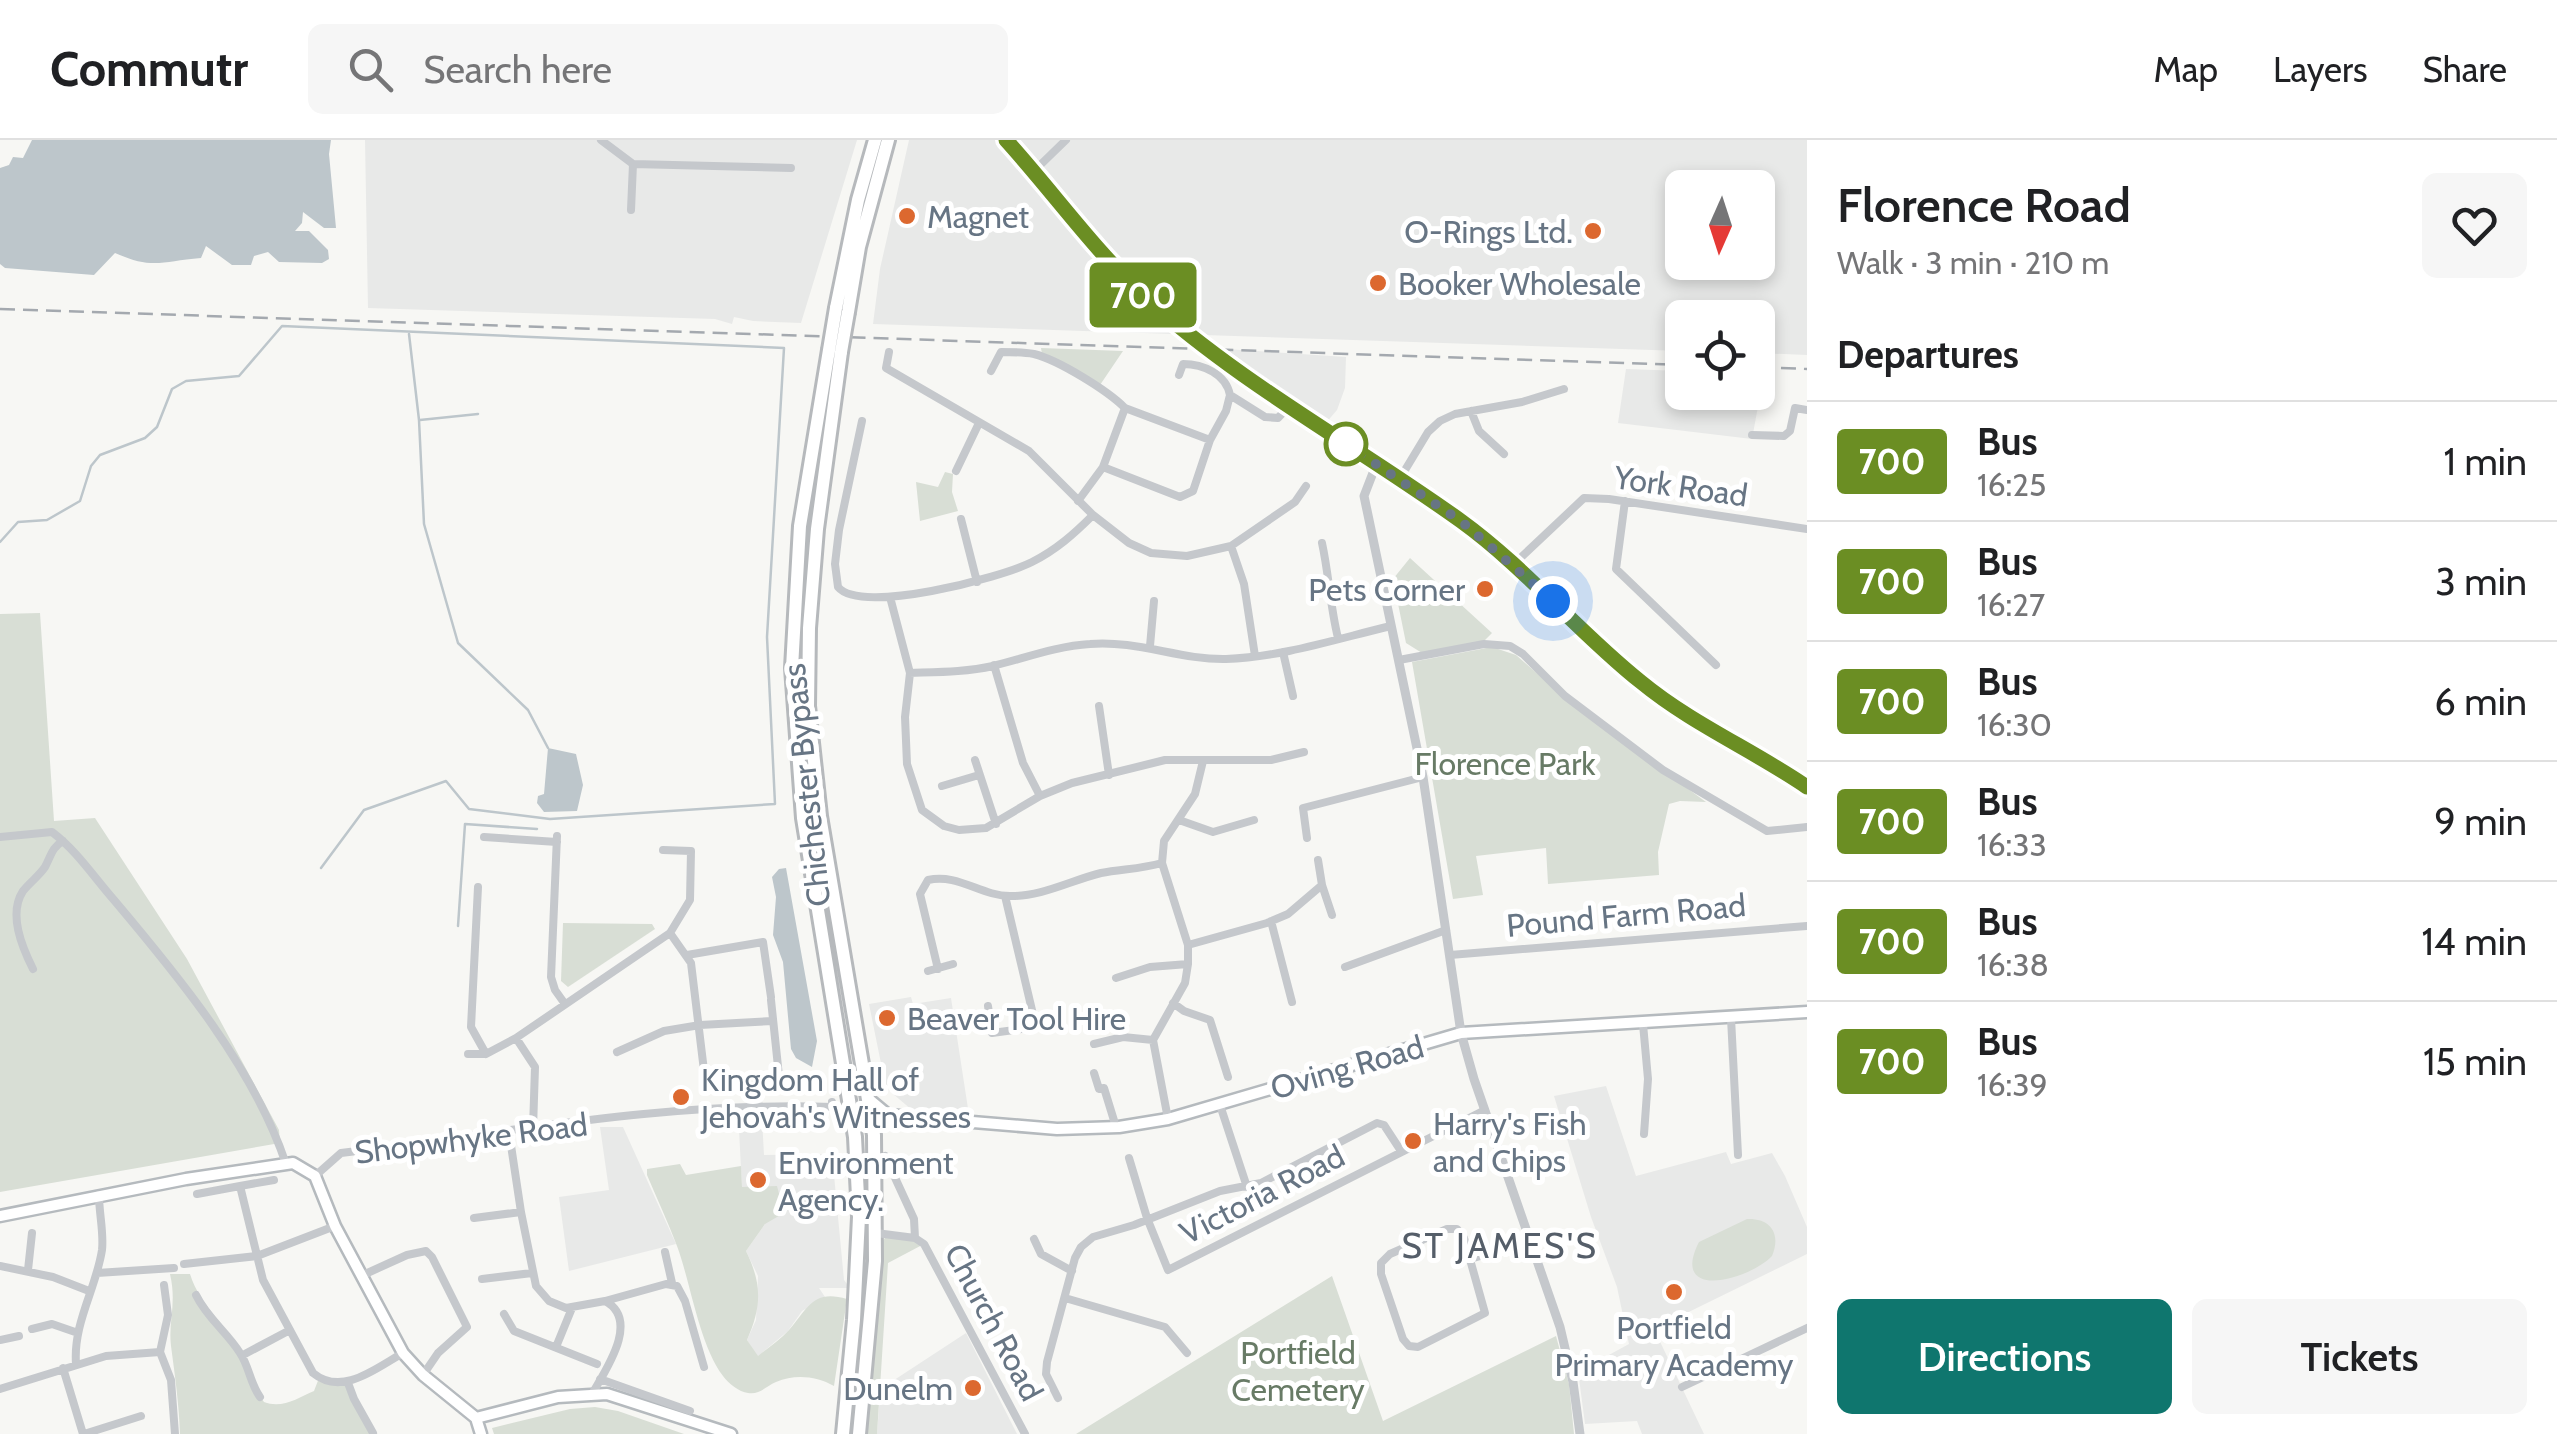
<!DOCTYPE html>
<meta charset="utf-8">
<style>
:root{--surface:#fff;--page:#f6f6f6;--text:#202124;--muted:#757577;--line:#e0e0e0;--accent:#0f766e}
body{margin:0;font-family:Cabin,sans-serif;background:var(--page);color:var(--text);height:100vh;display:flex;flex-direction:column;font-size:38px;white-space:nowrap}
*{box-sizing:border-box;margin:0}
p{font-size:32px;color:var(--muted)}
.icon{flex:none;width:55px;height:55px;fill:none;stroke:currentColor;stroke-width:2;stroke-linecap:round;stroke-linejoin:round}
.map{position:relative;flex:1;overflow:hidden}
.drawer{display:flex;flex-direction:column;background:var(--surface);width:750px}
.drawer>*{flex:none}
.badge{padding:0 20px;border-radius:8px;font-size:35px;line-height:65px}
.needle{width:65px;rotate:183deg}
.buttons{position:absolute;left:1665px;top:30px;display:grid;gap:20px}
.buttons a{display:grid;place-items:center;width:110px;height:110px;border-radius:15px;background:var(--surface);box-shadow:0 5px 15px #0003;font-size:50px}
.you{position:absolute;width:50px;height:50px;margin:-25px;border:8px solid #fff;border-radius:50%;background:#1a73e8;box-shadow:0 0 0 15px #1a73e833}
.map>.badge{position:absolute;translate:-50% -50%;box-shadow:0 0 0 5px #fff}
h2{padding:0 30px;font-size:38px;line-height:90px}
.round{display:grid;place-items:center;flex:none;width:105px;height:105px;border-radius:15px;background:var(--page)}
.head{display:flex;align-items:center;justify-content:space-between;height:170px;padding:0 30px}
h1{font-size:48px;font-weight:600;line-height:75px}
.primary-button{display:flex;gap:20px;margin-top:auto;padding:20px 30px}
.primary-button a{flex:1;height:115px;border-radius:15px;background:var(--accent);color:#fff;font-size:40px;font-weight:600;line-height:115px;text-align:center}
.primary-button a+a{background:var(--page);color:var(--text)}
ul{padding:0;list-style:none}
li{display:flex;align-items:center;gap:30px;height:120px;padding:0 30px;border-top:2px solid var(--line)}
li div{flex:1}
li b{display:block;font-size:38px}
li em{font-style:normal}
li .badge{min-width:110px;font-weight:700;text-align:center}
header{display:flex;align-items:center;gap:60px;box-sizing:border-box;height:140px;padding:0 50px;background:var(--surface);border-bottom:2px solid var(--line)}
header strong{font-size:48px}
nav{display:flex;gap:55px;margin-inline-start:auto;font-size:35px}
.search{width:700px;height:90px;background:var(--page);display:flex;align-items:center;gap:25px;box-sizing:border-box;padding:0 35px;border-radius:15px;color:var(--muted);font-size:38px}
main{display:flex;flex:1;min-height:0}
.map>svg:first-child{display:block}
.built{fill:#e8e9e8;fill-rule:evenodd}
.green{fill:#d8ded5}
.water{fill:#bdc6cb}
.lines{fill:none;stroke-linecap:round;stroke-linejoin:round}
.stream{stroke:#bdc6cb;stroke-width:2.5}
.secondary-casing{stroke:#b5babe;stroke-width:15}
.primary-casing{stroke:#b6babe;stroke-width:16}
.trunk-casing{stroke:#b6b9bc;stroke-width:18}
.minor{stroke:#c5c8cc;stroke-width:8}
.tertiary{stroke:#c5c8cc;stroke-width:9}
.secondary{stroke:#fff;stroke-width:10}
.primary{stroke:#fff;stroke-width:11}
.trunk{stroke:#fff;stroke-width:12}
.rail{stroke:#a4a9af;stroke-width:2.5;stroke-dasharray:15 8;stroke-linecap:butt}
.primary-bridge-casing{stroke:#b6babe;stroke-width:16;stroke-linecap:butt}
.trunk-bridge-casing{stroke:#b6b9bc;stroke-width:18;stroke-linecap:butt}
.primary-bridge{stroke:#fff;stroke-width:11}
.trunk-bridge{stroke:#fff;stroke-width:12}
.line-casing{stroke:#fff;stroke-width:22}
.line{stroke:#6b8e23;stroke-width:15}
.walk{stroke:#677584;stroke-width:10;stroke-dasharray:0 18}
.poi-dot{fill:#dc682f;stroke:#fff;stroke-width:4}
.stop-dot{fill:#fff;stroke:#6b8e23;stroke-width:5}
.labels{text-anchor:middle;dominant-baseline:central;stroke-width:10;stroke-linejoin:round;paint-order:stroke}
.poi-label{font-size:32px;fill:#677584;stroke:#fff;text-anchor:start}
.street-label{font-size:32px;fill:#677584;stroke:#fff}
.park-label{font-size:32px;fill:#687b66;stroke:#fff}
.neighbourhood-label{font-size:35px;letter-spacing:2.5px;fill:#555e69;stroke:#fff}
</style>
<header>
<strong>Commutr</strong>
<div class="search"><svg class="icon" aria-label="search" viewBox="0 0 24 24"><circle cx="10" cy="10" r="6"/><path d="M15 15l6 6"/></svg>Search here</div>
<nav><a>Map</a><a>Layers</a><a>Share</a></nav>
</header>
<main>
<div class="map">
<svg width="1807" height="1294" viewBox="0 0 1807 1294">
<rect width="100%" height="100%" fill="#f7f7f4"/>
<path class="built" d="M 365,0 L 857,0 L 801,183 L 753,181 L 734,177 L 732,184 L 715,179 L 368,168 Z
M 909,0 L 1807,0 L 1807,215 L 1758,213 L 1758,178 L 1682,178 L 1682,211 L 873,184 L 880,129 ZM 1682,48 L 1758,48 L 1758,122 L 1682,122 Z
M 1226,209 L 1346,217 L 1345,248 L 1337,270 L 1325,284 Z
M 1626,229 L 1682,231 L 1682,252 L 1758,252 L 1758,233 L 1764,234 L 1752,299 L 1618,283 Z
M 911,857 L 913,864 L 951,858 L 969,975 L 912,970 L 886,948 L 869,864 Z
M 1606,946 L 1636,1036 L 1726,1012 L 1731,1024 L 1772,1013 L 1785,1036 L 1807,1087 L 1807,1114 L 1654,1189 L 1704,1294 L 1642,1294 L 1637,1281 L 1585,1284 L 1577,1223 L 1607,1216 L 1629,1204 L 1617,1147 L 1591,1077 L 1554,956 Z
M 768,969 L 768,974 L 762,979 L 764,1015 L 832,1014 L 844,1140 L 850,1148 L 819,1148 L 825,1157 L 802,1171 L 788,1191 L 757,1217 L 747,1200 L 756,1180 L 758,1136 L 746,1111 L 765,1084 L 742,1048 L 738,970 Z
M 600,987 L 623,987 L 676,1104 L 569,1131 L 559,1057 L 609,1050 Z
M 966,1193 L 1017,1294 L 877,1294 L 881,1242 L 885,1246 Z"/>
<path class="green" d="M 1041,208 L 1123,211 L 1100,245 L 1042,214 Z
M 945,332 L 953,334 L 952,352 L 958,371 L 920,381 L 916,342 L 938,347 Z
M 1410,418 L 1492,493 L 1483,502 L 1422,513 L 1406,503 L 1393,439 Z
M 40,473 L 54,681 L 95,678 L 187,819 L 279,990 L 280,1003 L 0,1052 L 0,474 Z
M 1492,507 L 1516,515 L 1571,563 L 1706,662 L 1680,661 L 1669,664 L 1658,712 L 1659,735 L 1548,744 L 1546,708 L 1476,716 L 1483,755 L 1453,759 L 1412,522 Z
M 563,783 L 652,784 L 655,789 L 568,847 L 561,841 Z
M 680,1024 L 686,1035 L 741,1026 L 742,1047 L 777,1046 L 784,1073 L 765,1084 L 746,1111 C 762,1144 762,1166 747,1200 L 758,1216 C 768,1208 780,1200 789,1190 C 808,1168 813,1149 847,1159 L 834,1246 C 816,1236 795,1234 776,1242 C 766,1246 760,1255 748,1253 C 739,1252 728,1243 723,1236 C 699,1204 691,1144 677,1106 C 668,1082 657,1059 647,1035 L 647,1029 Z
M 1747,1079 C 1772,1078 1781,1095 1772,1116 C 1748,1141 1669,1161 1699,1102 Z
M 902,1095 L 924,1104 L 888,1123 L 877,1294 L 863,1294 L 881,1103 L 885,1098 Z
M 170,1134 L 190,1134 C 200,1167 229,1186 243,1217 C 251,1233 253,1247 264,1262 C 282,1269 298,1258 314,1251 L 319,1238 L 348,1243 L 374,1294 L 180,1294 C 179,1264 175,1236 171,1206 C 168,1181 177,1164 170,1134 Z
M 1332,1136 L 1383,1281 L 1556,1196 L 1569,1244 L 1574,1294 L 1076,1294 Z
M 595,1267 L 618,1271 L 684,1294 L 494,1294 L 492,1288 L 570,1269 Z"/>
<path class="water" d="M 32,0 L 331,0 L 329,14 L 336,88 L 324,88 L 303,72 L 302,83 L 295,91 L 309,91 L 328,110 L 329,119 L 322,123 L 279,122 L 268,112 L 254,116 L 251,125 L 232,125 L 206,106 L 201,118 C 162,121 153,130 115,113 L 94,135 L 5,128 L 0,124 L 0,28 L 9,25 L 13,17 L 23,18 Z
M 548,608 L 576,614 L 583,645 L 577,671 L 544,672 L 537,663 L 538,656 L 544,654 Z
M 786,728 L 817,901 L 812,927 L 796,918 L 791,909 L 783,822 L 773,795 L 776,757 L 772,737 L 779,729 Z"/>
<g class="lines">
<path class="stream" d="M 409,194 L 419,280 L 424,384 L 458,503 L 528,570 L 548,608
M 420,280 L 478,274
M 0,402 L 18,382 L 47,380 L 80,361 L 91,326 L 100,315 L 145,298 L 157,287 L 172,249 L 186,241 L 239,236 L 282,186 L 784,208 L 767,497 L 775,664 L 550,679 L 469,669 L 446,641 L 364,670 L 321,728
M 458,786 L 465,684 L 537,689"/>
<defs>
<path id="secondary" d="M 870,960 L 888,975 L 1057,989 L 1119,987 L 1168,979 L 1461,893 L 1807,872
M 0,1076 L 186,1039 L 293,1023 L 315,1036 L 335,1086 L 403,1213 L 423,1235 L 476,1278 L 481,1294
M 476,1278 L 558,1257 L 607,1254 L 731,1294"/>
<path id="primary" d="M 1006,0 L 1109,123 L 1195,197
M 1223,218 L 1462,382 L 1514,424 L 1638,540 L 1674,568 L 1807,647"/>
<path id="trunk" d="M 836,168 L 858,60 L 875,0
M 848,172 L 859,107 L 888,0
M 829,210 L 800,386 L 792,528 L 803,678 L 855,997 L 859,1077 L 854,1180 L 843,1294
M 841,212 L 817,389 L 809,488 L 808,566 L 820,676 L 874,995 L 875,1121 L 859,1294"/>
</defs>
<use href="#secondary" class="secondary-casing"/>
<use href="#primary" class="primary-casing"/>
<use href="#trunk" class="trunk-casing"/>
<path class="minor" d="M 601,0 L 633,24 L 791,28
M 1034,31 L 1066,0
M 631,70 L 633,24
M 889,212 L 886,228 L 1029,311 L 1093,375 L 1129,403 L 1151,413 L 1187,416 L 1231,406 L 1295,362 L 1306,346
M 991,231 L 1001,212 C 1012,212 1023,212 1034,214 C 1058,220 1107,250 1125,268 L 1210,300
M 1179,235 L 1183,224 C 1203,224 1226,234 1230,255
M 1471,271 L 1479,291 L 1504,314
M 862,281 L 839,390 L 835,424 L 838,447 C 861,475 1000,438 1032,422 C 1056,410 1074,394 1093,375
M 1752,295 L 1784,296 L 1790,291 L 1795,268 L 1807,270
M 1103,327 L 1180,357 L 1193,351 L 1210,300 L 1226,271 L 1230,255 L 1265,277 L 1278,278 L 1290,265
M 956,331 L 979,283
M 1399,340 L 1428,292 L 1440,281 L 1455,274 L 1522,262 L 1564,249
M 1078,361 L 1103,327 L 1125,268
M 1625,361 L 1616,429 L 1716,525
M 961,379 L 977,442
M 1322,403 C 1329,435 1330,466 1338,498
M 1231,406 L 1244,444 L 1255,516
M 1514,424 L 1584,358 L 1609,359 L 1807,389
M 890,457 L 910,533 L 905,577 L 907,624 L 922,670 L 944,686 L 959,690 L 986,688 L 1040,656 L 1072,643 L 1165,620 L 1271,620 L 1304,612
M 1150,506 L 1154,461
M 1283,512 L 1293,556
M 1399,520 L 1484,504 L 1510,506 L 1523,514 L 1565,556 L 1663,630 L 1767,691 L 1807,687
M 994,525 L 1023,623 L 1040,656
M 910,533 C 938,532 966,532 993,526 C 1025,518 1057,506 1090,504 C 1137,500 1180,520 1226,519 C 1282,517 1336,499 1391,486
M 1099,566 L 1109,635
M 975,620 L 996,684
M 942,646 L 979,635
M 1179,680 L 1213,692 L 1254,680
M 557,696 L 551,837 L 555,850 L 565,864
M 0,697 L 52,692 C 77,711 93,736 114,760 C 179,837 254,928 286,1024
M 484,697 L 557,702
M 1307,698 L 1303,668 L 1423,637
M 1322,745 L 1332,775
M 478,747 L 471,887 L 486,914
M 1271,781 L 1292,862
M 670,793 L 691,823 L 705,939
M 1188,805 L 1267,783 L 1288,774 L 1322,745 L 1318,720
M 687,815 L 763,802 L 771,857
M 1450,815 L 1807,786
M 1345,827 L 1446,790
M 33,829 C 22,807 8,774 23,751 C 30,742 39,736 45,727 C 51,716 52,707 63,701
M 938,829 L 920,754 L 928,740 C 958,733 981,756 1010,756 C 1041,757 1072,740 1101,733 C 1122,729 1141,729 1162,723
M 928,831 L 953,824
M 1116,838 L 1150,827 L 1188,824
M 771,860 L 779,936
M 1173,863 L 1184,871 L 1210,880 L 1228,937
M 988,866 L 992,893 L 1036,887 L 1005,756
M 1731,878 L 1738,1015
M 1643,884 L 1648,939 L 1644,994
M 516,898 L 535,927 L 533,989
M 1094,904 L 1123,897 L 1153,900
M 617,912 L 664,891 L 700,885 L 773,881
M 468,914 L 486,914 L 516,898 L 670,793 L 690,760 L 691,711 L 663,710
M 1094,933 L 1099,949 L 1104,948 L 1116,987
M 1220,965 L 1247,1047
M 1168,979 L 1153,900 L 1185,843 L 1188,824 L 1188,805 L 1162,723 L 1164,701 L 1195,654 L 1203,621
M 509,992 L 521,1072 L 536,1146 L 549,1161 L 566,1168 L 605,1161 C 641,1180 605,1231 592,1254
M 885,1016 L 914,1079 L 915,1098
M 1129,1018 L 1147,1078 L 1168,1130 L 1485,970
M 315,1036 L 341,1013 C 503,993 669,961 833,967 L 832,962
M 240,1046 L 274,1040
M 197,1054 L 240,1046 L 263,1140 L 313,1233 C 342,1257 376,1228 403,1213
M 474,1078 L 521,1072
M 1447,1089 L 1457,1089 L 1464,1098 L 1485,1173 L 1418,1207 L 1409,1206 L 1403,1199 L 1381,1134 L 1381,1123 L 1390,1114 Z
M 876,1093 L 915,1098 L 924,1104 L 1025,1294
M 1034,1099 L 1041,1114 L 1072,1131
M 665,1112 L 672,1143
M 1470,1119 L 1532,1101
M 184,1124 L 257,1116 L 335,1086
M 0,1126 L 53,1137 L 89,1151
M 28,1130 L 32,1093
M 97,1133 L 174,1128
M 363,1135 L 407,1115 L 426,1111 L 432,1117 L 467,1187 L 438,1213 L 423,1235
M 482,1139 L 532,1133
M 164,1145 L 168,1175 L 160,1212 L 171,1240 L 175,1294
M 196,1155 C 207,1178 227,1192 240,1213 C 249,1226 250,1243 260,1257
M 1065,1158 L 1165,1187 L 1187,1213
M 605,1161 L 666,1144 L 677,1146 L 685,1161 L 704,1227
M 504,1174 L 514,1191 L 597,1224
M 32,1189 L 52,1184 L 78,1193
M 0,1200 L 19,1196
M 556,1207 L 572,1168
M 243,1215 L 290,1190
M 76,1224 C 73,1183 96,1149 102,1110 C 104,1093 99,1073 99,1055
M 63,1228 L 83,1294
M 600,1239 L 690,1271
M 348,1243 L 354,1259 L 373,1293
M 1682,1247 L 1807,1188
M 0,1249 L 106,1216 L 160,1212
M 1058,1258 L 1046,1234 L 1047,1222 L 1075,1118 L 1081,1107 L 1093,1097 L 1134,1085 L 1220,1051 L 1261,1043 L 1377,983 L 1384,985 L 1401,1011
M 84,1294 L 141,1276"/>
<path class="tertiary" d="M 1376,325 L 1364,356 L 1423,637 L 1461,893 L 1474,939 L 1560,1187 L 1573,1242 L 1580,1294"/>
<use href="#secondary" class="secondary"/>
<use href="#primary" class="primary"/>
<use href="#trunk" class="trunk"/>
<path class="rail" d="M 0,169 L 1682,225
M 1758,227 L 1807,229"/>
<defs>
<path id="primary-bridge" d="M 1195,197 L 1223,218"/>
<path id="trunk-bridge" d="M 829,210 L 836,168
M 841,212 L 848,172"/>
</defs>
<use href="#primary-bridge" class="primary-bridge-casing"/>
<use href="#trunk-bridge" class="trunk-bridge-casing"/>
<use href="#primary-bridge" class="primary-bridge"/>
<use href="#trunk-bridge" class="trunk-bridge"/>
</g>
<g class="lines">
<defs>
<path id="line" d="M 1006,0 C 1054,53 1094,110 1146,158 C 1241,244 1357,306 1461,381 C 1526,428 1578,492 1641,542 C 1692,584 1753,610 1807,647"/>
</defs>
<use href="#line" class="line-casing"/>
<use href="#line" class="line"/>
<path class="walk" d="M 1346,304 L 1462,382 L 1553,461"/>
</g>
<g class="poi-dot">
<circle cx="907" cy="76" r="10"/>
<circle cx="1593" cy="91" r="10"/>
<circle cx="1378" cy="143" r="10"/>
<circle cx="1485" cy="449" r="10"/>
<circle cx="887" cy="878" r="10"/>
<circle cx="681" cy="957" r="10"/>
<circle cx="1413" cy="1001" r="10"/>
<circle cx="758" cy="1040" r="10"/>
<circle cx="1674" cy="1152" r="10"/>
<circle cx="973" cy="1248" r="10"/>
</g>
<circle class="stop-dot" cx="1346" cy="304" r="20"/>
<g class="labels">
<g class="poi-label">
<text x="927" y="76">Magnet</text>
<text x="1573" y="91" text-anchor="end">O-Rings Ltd.</text>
<text x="1398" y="143">Booker Wholesale</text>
<text x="1465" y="449" text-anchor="end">Pets Corner</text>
<text x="907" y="878">Beaver Tool Hire</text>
<text x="701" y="939">Kingdom Hall of<tspan x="701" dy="37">Jehovah's Witnesses</tspan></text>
<text x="1433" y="983">Harry's Fish<tspan x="1433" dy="37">and Chips</tspan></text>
<text x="778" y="1022">Environment<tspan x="778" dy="37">Agency.</tspan></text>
<text x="1674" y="1187" text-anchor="middle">Portfield<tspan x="1674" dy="37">Primary Academy</tspan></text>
<text x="953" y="1248" text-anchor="end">Dunelm</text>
</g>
<g class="street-label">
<text transform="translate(1681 346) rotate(8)">York Road</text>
<text transform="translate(806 645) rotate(-96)">Chichester Bypass</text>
<text transform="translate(1626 775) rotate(-5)">Pound Farm Road</text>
<text transform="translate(1347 927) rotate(-16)">Oving Road</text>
<text transform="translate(471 998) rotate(-7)">Shopwhyke Road</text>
<text transform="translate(1262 1054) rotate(-27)">Victoria Road</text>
<text transform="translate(994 1182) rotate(62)">Church Road</text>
</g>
<g class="park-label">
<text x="1505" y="623">Florence Park</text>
<text x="1298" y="1212">Portfield<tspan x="1298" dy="37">Cemetery</tspan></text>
</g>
<g class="neighbourhood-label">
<text x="1500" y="1105">ST JAMES'S</text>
</g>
</g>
</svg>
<div class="buttons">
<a><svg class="needle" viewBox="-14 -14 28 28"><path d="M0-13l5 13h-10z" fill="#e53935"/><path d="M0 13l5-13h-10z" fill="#757577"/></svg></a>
<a><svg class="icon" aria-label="locate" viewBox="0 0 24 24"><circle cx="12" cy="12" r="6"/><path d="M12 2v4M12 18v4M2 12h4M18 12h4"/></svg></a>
</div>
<div class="you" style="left:1553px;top:461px"></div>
<b class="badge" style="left:1143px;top:155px;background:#6b8e23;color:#fff">700</b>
</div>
<section class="drawer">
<div class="head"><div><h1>Florence Road</h1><p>Walk · 3 min · 210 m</p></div><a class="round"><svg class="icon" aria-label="heart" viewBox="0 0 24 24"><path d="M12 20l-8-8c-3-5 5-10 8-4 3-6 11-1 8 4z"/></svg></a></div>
<h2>Departures</h2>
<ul>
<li><span class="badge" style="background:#6b8e23;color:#fff">700</span><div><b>Bus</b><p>16:25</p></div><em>1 min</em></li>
<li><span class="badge" style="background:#6b8e23;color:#fff">700</span><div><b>Bus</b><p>16:27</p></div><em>3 min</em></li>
<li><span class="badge" style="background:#6b8e23;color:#fff">700</span><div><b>Bus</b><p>16:30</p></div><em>6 min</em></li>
<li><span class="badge" style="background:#6b8e23;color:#fff">700</span><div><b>Bus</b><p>16:33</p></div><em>9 min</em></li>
<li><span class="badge" style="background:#6b8e23;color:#fff">700</span><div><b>Bus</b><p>16:38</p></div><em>14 min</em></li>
<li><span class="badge" style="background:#6b8e23;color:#fff">700</span><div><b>Bus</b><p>16:39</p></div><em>15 min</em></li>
</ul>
<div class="primary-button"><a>Directions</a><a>Tickets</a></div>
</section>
</main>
